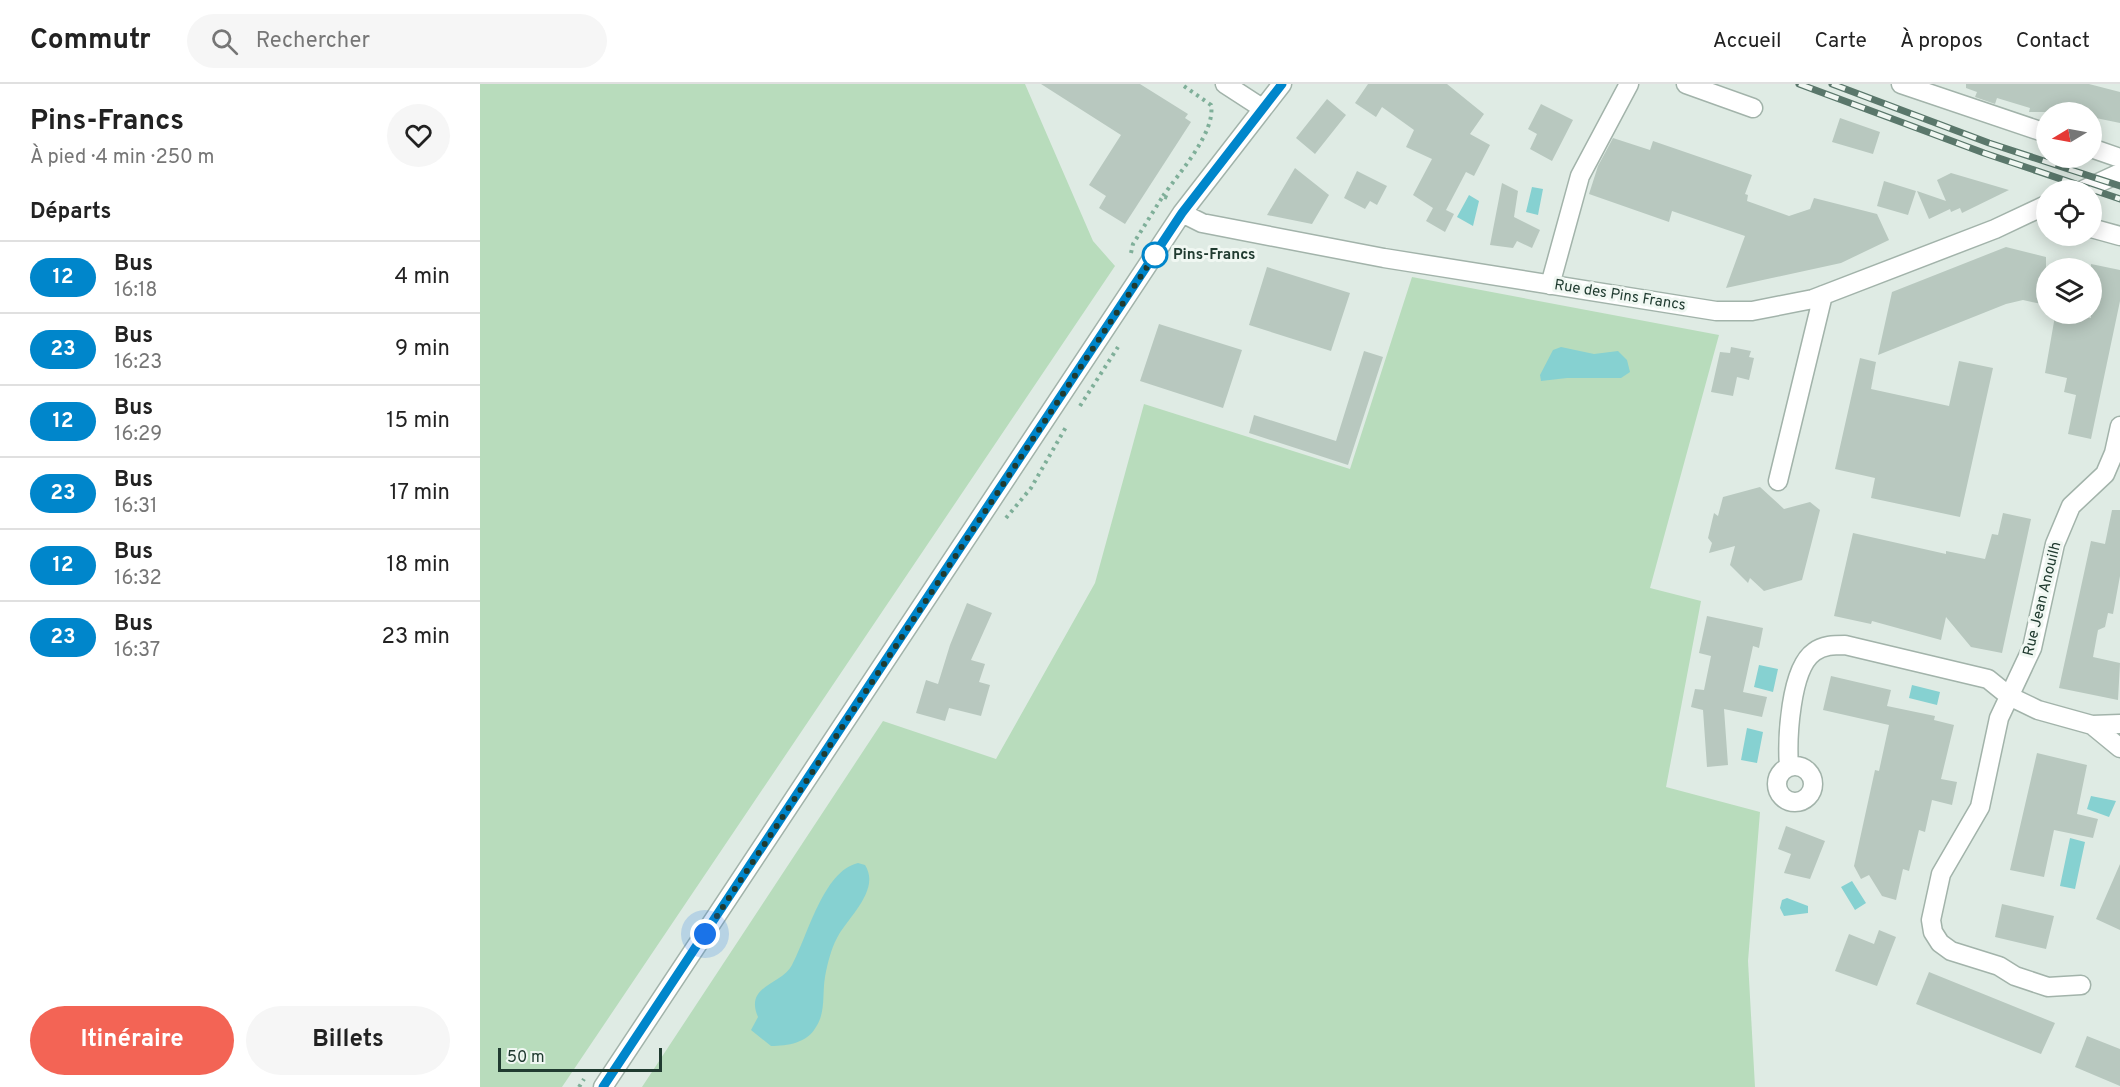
<!DOCTYPE html>
<html lang="fr">
<meta charset="utf-8">
<style>
:root{--surface:#fff;--page:#f6f6f6;--text:#222;--muted:#767676;--line:#e0e0e0;--accent:#f36455}
body{margin:0;font-family:Overpass,sans-serif;background:var(--page);color:var(--text);height:100vh;display:flex;flex-direction:column;font-size:22px;white-space:nowrap}
*{box-sizing:border-box;margin:0}
p{font-size:20px;color:var(--muted)}
.icon{flex:none;width:33px;height:33px;fill:none;stroke:currentColor;stroke-width:2;stroke-linecap:round;stroke-linejoin:round}
.map{position:relative;flex:1;overflow:hidden}
.drawer{display:flex;flex-direction:column;background:var(--surface);width:480px}
.drawer>*{flex:none}
.badge{padding:0 12px;border-radius:20px;font-size:21px;line-height:39px}
.needle{width:39px;rotate:260deg}
.tools{position:absolute;left:1556px;top:18px;display:grid;gap:12px}
.tools a{display:grid;place-items:center;width:66px;height:66px;border-radius:50%;background:var(--surface);box-shadow:0 3px 15px #0003;font-size:30px}
.scale{position:absolute;left:18px;bottom:15px;width:164px;box-sizing:border-box;padding-left:6px;border:3px solid #203b30;border-top:0;font-size:16px;line-height:21px;white-space:nowrap;color:#203b30;-webkit-text-stroke:4px #f0f7f2;paint-order:stroke}
.you{position:absolute;width:30px;height:30px;margin:-15px;border:4px solid #fff;border-radius:50%;background:#1a73e8;box-shadow:0 0 0 9px #1a73e833}
.map>.badge{position:absolute;translate:-50% -50%;box-shadow:0 0 0 3px #fff}
h2{padding:0 30px;font-size:22px;line-height:54px}
.round{display:grid;place-items:center;flex:none;width:63px;height:63px;border-radius:32px;background:var(--page)}
.head{display:flex;align-items:center;justify-content:space-between;height:102px;padding:0 30px}
h1{font-size:28px;font-weight:700;line-height:45px}
.primary-button{display:flex;gap:12px;margin-top:auto;padding:12px 30px}
.primary-button a{flex:1;height:69px;border-radius:36px;background:var(--accent);color:#fff;font-size:24px;font-weight:700;line-height:69px;text-align:center}
.primary-button a+a{background:var(--page);color:var(--text)}
ul{padding:0;list-style:none}
li{display:flex;align-items:center;gap:18px;height:72px;padding:0 30px;border-top:2px solid var(--line)}
li div{flex:1}
li b{display:block;font-size:22px}
li em{font-style:normal}
li .badge{min-width:66px;font-weight:700;text-align:center}
header{display:flex;align-items:center;gap:36px;box-sizing:border-box;height:84px;padding:0 30px;background:var(--surface);border-bottom:2px solid var(--line)}
header strong{font-size:28px}
nav{display:flex;gap:33px;margin-inline-start:auto;font-size:21px}
.search{width:420px;height:54px;background:var(--page);display:flex;align-items:center;gap:15px;box-sizing:border-box;padding:0 21px;border-radius:33px;color:var(--muted);font-size:22px}
main{display:flex;flex:1;min-height:0}
.map>svg:first-child{display:block}
.green{fill:#b8dcbc}
.water{fill:#86d1d1}
.building{fill:#b8c8bf}
.lines{fill:none;stroke-linecap:round;stroke-linejoin:round}
.minor-casing{stroke:#a2b3aa;stroke-width:21}
.path{stroke:#7faf99;stroke-width:4;stroke-dasharray:3 4.5;stroke-linecap:butt}
.minor{stroke:#fff;stroke-width:18}
.rail-casing{stroke:#5a776b;stroke-width:7}
.rail{stroke:#f0f7f2;stroke-width:4.5;stroke-dasharray:14;stroke-linecap:butt}
.line-casing{stroke:#fff;stroke-width:14}
.line{stroke:#0086cb;stroke-width:9}
.walk{stroke:#203b30;stroke-width:6;stroke-dasharray:0 10.8}
.stop-dot{fill:#fff;stroke:#0086cb;stroke-width:3}
.labels{text-anchor:middle;dominant-baseline:central;stroke-width:6;stroke-linejoin:round;paint-order:stroke}
.stop-label{font-size:15px;font-weight:bold;fill:#203b30;stroke:#f0f7f2;text-anchor:start}
.street-label{font-size:15px;fill:#203b30;stroke:#f0f7f2}
</style>
<header>
<strong>Commutr</strong>
<div class="search"><svg class="icon" aria-label="search" viewBox="0 0 24 24"><circle cx="10" cy="10" r="6"/><path d="M15 15l6 6"/></svg>Rechercher</div>
<nav><a>Accueil</a><a>Carte</a><a>À propos</a><a>Contact</a></nav>
</header>
<main>
<section class="drawer">
<div class="head"><div><h1>Pins-Francs</h1><p>À pied · 4 min · 250 m</p></div><a class="round"><svg class="icon" aria-label="heart" viewBox="0 0 24 24"><path d="M12 20l-8-8c-3-5 5-10 8-4 3-6 11-1 8 4z"/></svg></a></div>
<h2>Départs</h2>
<ul>
<li><span class="badge" style="background:#0086cb;color:#fff">12</span><div><b>Bus</b><p>16:18</p></div><em>4 min</em></li>
<li><span class="badge" style="background:#0086cb;color:#fff">23</span><div><b>Bus</b><p>16:23</p></div><em>9 min</em></li>
<li><span class="badge" style="background:#0086cb;color:#fff">12</span><div><b>Bus</b><p>16:29</p></div><em>15 min</em></li>
<li><span class="badge" style="background:#0086cb;color:#fff">23</span><div><b>Bus</b><p>16:31</p></div><em>17 min</em></li>
<li><span class="badge" style="background:#0086cb;color:#fff">12</span><div><b>Bus</b><p>16:32</p></div><em>18 min</em></li>
<li><span class="badge" style="background:#0086cb;color:#fff">23</span><div><b>Bus</b><p>16:37</p></div><em>23 min</em></li>
</ul>
<div class="primary-button"><a>Itinéraire</a><a>Billets</a></div>
</section>
<div class="map">
<svg width="1640" height="1003" viewBox="0 0 1640 1003">
<rect width="100%" height="100%" fill="#dfebe4"/>
<path class="green" d="M 0,0 L 545,0 L 613,157 L 635,182 L 82,1003 L 0,1003 Z
M 932,193 L 1239,251 L 1170,504 L 1221,517 L 1186,703 L 1280,728 L 1268,877 L 1275,1003 L 162,1003 L 403,637 L 516,675 L 615,499 L 664,320 L 870,385 Z"/>
<path class="water" d="M 1052,103 L 1063,105 L 1058,131 L 1046,128 Z
M 989,111 L 999,117 L 993,142 L 977,133 Z
M 1081,263 L 1114,270 L 1138,267 L 1147,276 L 1150,288 L 1141,294 L 1087,294 L 1061,297 L 1060,291 L 1073,266 Z
M 1279,581 L 1298,585 L 1293,608 L 1274,603 Z
M 1432,601 L 1460,608 L 1457,621 L 1429,614 Z
M 1267,644 L 1283,648 L 1277,679 L 1261,676 Z
M 1611,712 L 1636,717 L 1629,733 L 1607,725 Z
M 1590,754 L 1605,758 L 1595,805 L 1580,802 Z
M 378,779 L 385,781 C 401,806 368,833 357,854 C 351,865 347,881 345,893 C 342,910 346,928 336,943 C 327,959 308,962 291,962 L 271,946 L 278,933 C 264,901 302,901 312,881 C 328,852 343,787 378,779 Z
M 1372,797 L 1386,819 L 1375,826 L 1361,803 Z
M 1307,814 L 1328,822 L 1328,829 L 1304,832 L 1300,824 L 1302,816 Z"/>
<path class="building" d="M 561,0 L 660,0 L 708,30 L 705,34 L 711,38 L 645,140 L 619,124 L 626,112 L 609,101 L 641,51 Z
M 888,0 L 967,0 L 1004,30 L 990,50 L 1010,61 L 994,92 L 986,88 L 966,126 L 974,130 L 965,148 L 946,137 L 953,124 L 933,111 L 952,75 L 926,63 L 934,46 L 902,23 L 896,33 L 875,19 Z
M 1486,0 L 1609,0 L 1640,8 L 1640,39 L 1611,33 L 1611,28 L 1549,28 L 1550,24 L 1517,14 L 1515,20 L 1495,13 L 1497,8 L 1486,4 Z
M 847,15 L 866,31 L 835,70 L 816,54 Z
M 1061,20 L 1093,36 L 1072,77 L 1050,65 L 1057,50 L 1048,45 Z
M 1360,34 L 1400,48 L 1393,70 L 1352,58 Z
M 1133,54 L 1170,66 L 1173,57 L 1272,91 L 1265,110 L 1268,111 L 1267,117 L 1309,132 L 1330,125 L 1334,114 L 1397,130 L 1409,156 L 1361,179 L 1246,204 L 1265,152 L 1192,127 L 1189,138 L 1109,110 L 1118,82 Z
M 815,84 L 849,111 L 832,140 L 787,131 Z
M 877,87 L 907,102 L 897,121 L 890,117 L 885,125 L 864,114 Z
M 1471,89 L 1529,106 L 1482,129 L 1480,124 L 1471,128 L 1470,125 L 1449,135 L 1437,107 L 1466,117 L 1457,96 Z
M 1404,97 L 1436,107 L 1428,131 L 1397,122 Z
M 1022,99 L 1038,107 L 1034,133 L 1060,146 L 1052,164 L 1037,157 L 1033,164 L 1010,161 Z
M 1526,163 L 1566,173 L 1566,221 L 1543,216 L 1526,220 L 1398,271 L 1412,208 Z
M 1611,180 L 1640,186 L 1640,217 L 1611,355 L 1588,350 L 1596,311 L 1584,308 L 1587,294 L 1565,289 L 1575,232 L 1598,237 L 1599,232 L 1611,234 Z
M 787,183 L 870,209 L 851,267 L 769,241 Z
M 679,240 L 762,266 L 743,324 L 660,297 Z
M 1251,263 L 1271,267 L 1269,273 L 1274,274 L 1269,296 L 1257,293 L 1253,312 L 1231,308 L 1240,268 L 1250,269 Z
M 884,267 L 903,273 L 868,381 L 769,349 L 774,331 L 856,357 Z
M 1380,274 L 1396,278 L 1391,305 L 1469,322 L 1479,277 L 1513,284 L 1480,433 L 1391,414 L 1395,394 L 1355,385 Z
M 1280,403 L 1304,425 L 1330,418 L 1340,426 L 1322,496 L 1284,507 L 1270,494 L 1268,499 L 1250,481 L 1255,462 L 1229,469 L 1232,459 L 1228,454 L 1234,429 L 1238,432 L 1243,413 Z
M 1632,426 L 1640,426 L 1640,492 L 1633,530 L 1628,529 L 1625,543 L 1618,546 L 1613,573 L 1640,579 L 1638,616 L 1579,604 L 1611,457 L 1625,460 Z
M 1523,429 L 1551,435 L 1522,569 L 1491,563 L 1466,533 L 1461,556 L 1392,537 L 1391,540 L 1354,532 L 1373,449 L 1466,470 L 1466,467 L 1505,475 L 1512,450 L 1518,451 Z
M 487,519 L 512,529 L 491,576 L 505,580 L 499,598 L 510,601 L 501,632 L 469,624 L 465,637 L 436,629 L 446,596 L 458,600 L 470,561 Z
M 1227,532 L 1283,544 L 1279,564 L 1273,562 L 1263,608 L 1287,613 L 1282,633 L 1244,625 L 1248,681 L 1227,683 L 1223,626 L 1211,623 L 1215,605 L 1224,606 L 1231,572 L 1219,569 Z
M 1351,592 L 1411,606 L 1407,622 L 1455,632 L 1454,636 L 1474,641 L 1461,695 L 1477,698 L 1472,721 L 1452,716 L 1445,748 L 1439,746 L 1429,787 L 1423,785 L 1416,816 L 1402,812 L 1389,791 L 1381,795 L 1374,782 L 1395,686 L 1399,687 L 1409,641 L 1343,626 Z
M 1557,669 L 1607,681 L 1597,730 L 1618,735 L 1613,754 L 1574,746 L 1564,793 L 1530,786 Z
M 1306,742 L 1345,757 L 1330,795 L 1304,789 L 1311,770 L 1298,765 Z
M 1640,780 L 1640,846 L 1616,835 Z
M 1522,820 L 1574,832 L 1566,865 L 1515,853 Z
M 1399,846 L 1416,853 L 1397,902 L 1355,887 L 1369,850 L 1394,860 Z
M 1449,888 L 1575,939 L 1561,970 L 1436,920 Z
M 1607,952 L 1640,965 L 1640,1002 L 1595,983 Z"/>
<g class="lines">
<defs>
<path id="minor" d="M 745,0 L 782,24
M 1206,0 L 1273,24
M 1421,0 L 1566,49
M 1611,64 L 1640,74
M 1603,106 L 1640,89
M 702,129 L 722,139 L 904,174 L 1236,227 L 1272,227 L 1333,215 L 1515,145 L 1566,121
M 1611,144 L 1640,152
M 1070,201 L 1100,92 L 1149,0
M 1298,397 L 1343,211
M 1612,641 L 1640,664
M1297 700a18 18 0 1 1 36 0a18 18 0 1 1-36 0Z
M 1309,683 C 1307,655 1310,585 1334,568 C 1343,561 1354,561 1365,561 L 1508,595 L 1529,612 L 1558,626 L 1612,641 L 1640,640
M 1601,901 L 1568,903 L 1535,892 L 1519,882 L 1471,867 L 1460,859 L 1453,848 L 1451,836 L 1461,790 L 1500,723 L 1519,634 L 1552,564 L 1575,460 L 1591,422 L 1625,390 L 1634,369 L 1640,342
M 123,1003 L 702,129 L 802,0"/>
</defs>
<use href="#minor" class="minor-casing"/>
<path class="path" d="M 683,112 C 699,89 736,48 731,21 L 701,0
M 651,169 L 653,160 L 683,112 L 690,115
M 600,322 L 638,263
M 526,434 L 551,404 L 586,343
M 99,1003 L 104,995"/>
<use href="#minor" class="minor"/>
<defs>
<path id="rail" d="M 1319,0 L 1504,69 L 1640,115
M 1352,0 L 1509,59 L 1640,102"/>
</defs>
<use href="#rail" class="rail-casing"/>
<use href="#rail" class="rail"/>
</g>
<g class="lines">
<defs>
<path id="line" d="M 123,1003 L 702,129 L 802,0"/>
</defs>
<use href="#line" class="line-casing"/>
<use href="#line" class="line"/>
<path class="walk" d="M 225,850 L 675,171"/>
</g>
<circle class="stop-dot" cx="675" cy="171" r="12"/>
<g class="labels">
<g class="stop-label">
<text x="693" y="171">Pins-Francs</text>
</g>
<g class="street-label">
<text transform="translate(1140 212) rotate(9)">Rue des Pins Francs</text>
<text transform="translate(1563 515) rotate(-76)">Rue Jean Anouilh</text>
</g>
</g>
</svg>
<div class="tools">
<a><svg class="needle" viewBox="-14 -14 28 28"><path d="M0-13l5 13h-10z" fill="#e53935"/><path d="M0 13l5-13h-10z" fill="#767676"/></svg></a>
<a><svg class="icon" aria-label="locate" viewBox="0 0 24 24"><circle cx="12" cy="12" r="6"/><path d="M12 2v4M12 18v4M2 12h4M18 12h4"/></svg></a>
<a><svg class="icon" aria-label="layers" viewBox="0 0 24 24"><path d="M12 4l9 5-9 5-9-5zM3 14l9 5 9-5"/></svg></a>
</div>
<div class="scale">50 m</div>
<div class="you" style="left:225px;top:850px"></div>
</div>
</main>
